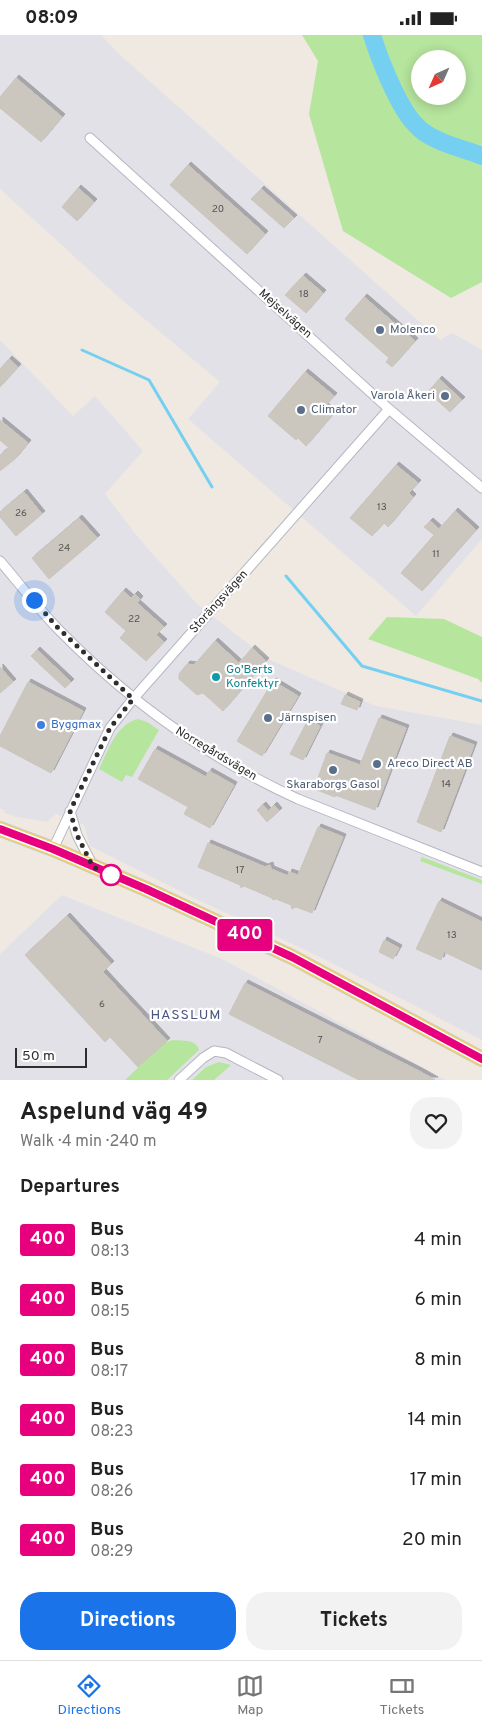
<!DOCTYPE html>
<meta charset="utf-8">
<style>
:root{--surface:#fff;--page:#f2f2f2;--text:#222;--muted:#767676;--line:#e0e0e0;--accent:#1a73e8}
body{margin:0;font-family:Overpass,sans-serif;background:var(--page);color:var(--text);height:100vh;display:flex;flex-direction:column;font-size:19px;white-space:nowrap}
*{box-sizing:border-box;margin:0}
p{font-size:16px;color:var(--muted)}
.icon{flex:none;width:28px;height:28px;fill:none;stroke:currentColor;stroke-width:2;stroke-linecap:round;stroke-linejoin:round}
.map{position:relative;height:1045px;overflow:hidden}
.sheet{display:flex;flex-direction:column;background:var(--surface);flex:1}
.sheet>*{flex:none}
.badge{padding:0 10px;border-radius:4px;font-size:18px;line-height:32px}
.needle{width:32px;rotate:225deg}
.fabs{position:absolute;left:411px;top:15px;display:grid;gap:10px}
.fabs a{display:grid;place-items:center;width:55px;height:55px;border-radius:50%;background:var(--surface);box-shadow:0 2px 12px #0003;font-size:25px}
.scale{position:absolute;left:15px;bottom:12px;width:72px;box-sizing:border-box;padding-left:5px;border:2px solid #2e2e2e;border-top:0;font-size:14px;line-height:18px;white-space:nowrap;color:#2e2e2e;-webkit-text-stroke:4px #fff;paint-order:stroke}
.you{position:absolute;width:25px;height:25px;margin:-12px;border:4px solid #fff;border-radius:50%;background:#1a73e8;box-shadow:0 0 0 8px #1a73e833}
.map>.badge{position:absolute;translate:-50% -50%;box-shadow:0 0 0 2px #fff}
h2{padding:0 20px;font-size:19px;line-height:45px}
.round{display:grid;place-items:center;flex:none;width:52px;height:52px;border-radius:20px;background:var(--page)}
.headline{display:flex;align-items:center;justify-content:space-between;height:85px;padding:0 20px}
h1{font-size:24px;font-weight:700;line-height:38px}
.primary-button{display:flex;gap:10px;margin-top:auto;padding:10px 20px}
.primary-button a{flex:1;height:58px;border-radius:20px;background:var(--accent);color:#fff;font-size:20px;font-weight:700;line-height:58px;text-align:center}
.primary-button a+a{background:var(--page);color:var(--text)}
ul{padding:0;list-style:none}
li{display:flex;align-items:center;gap:15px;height:60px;padding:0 20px}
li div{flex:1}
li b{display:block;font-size:19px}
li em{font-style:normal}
li .badge{min-width:55px;font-weight:700;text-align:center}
.status{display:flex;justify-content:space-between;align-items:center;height:35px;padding:0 25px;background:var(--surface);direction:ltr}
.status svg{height:14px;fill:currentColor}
.menu{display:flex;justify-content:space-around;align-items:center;height:70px;border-top:1px solid var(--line);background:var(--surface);font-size:14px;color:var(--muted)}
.menu a{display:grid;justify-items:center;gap:2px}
.menu .selected{color:var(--accent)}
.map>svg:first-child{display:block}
.industrial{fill:#e3e1e8}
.green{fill:#b6e59e;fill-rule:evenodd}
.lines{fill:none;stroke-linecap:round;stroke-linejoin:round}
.stream{stroke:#75cff0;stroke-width:3}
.river{stroke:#75cff0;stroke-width:18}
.building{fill:#cbc7bf;stroke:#cbc5ba;filter:url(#shadow)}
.street-casing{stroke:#b4b7c1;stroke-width:11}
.primary-casing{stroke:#c9c9c9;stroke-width:16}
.street{stroke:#fff;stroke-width:9}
.primary{stroke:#f2d163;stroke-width:14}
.line-casing{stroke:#fff;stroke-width:11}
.line{stroke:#e6007e;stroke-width:8}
.walk{stroke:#2e2e2e;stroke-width:5;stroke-dasharray:0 9}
.service-dot{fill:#5c6f8a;stroke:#fff;stroke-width:2}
.culture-dot{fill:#0f9aa8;stroke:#fff;stroke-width:2}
.shop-dot{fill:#3f7fe0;stroke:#fff;stroke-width:2}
.stop-dot{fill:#fff;stroke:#e6007e;stroke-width:2.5}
.labels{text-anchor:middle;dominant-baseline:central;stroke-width:4.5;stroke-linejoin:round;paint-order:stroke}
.number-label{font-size:10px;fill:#555452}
.street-label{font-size:12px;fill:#2e2e2e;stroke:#fff}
.service-label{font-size:12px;fill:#4e5e75;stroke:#fff;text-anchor:start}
.culture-label{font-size:12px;fill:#0d838f;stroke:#fff;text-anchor:start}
.shop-label{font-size:12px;fill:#366cbe;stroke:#fff;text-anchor:start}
.neighbourhood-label{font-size:14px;letter-spacing:1px;fill:#4d5680;stroke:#fff}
</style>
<div class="status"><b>08:09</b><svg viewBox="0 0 49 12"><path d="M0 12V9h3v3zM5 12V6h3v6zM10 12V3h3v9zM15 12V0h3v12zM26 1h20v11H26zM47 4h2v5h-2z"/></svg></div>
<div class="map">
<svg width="482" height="1045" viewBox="0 0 482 1045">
<defs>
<filter id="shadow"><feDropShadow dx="3" dy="-3" stdDeviation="0" flood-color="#0004"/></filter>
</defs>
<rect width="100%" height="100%" fill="#efe9e1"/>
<path class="industrial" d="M 0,0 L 101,0 L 119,19 L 440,305 L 452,298 L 482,315 L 482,504 L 416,581 L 188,384 L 220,347 L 122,265 L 0,154 Z
M 0,305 L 73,381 L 95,361 L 143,416 L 105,459 L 137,501 L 197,569 L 268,624 L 325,649 L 376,671 L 482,690 L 482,1005 L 318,921 L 194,863 L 90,811 L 84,790 L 56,779 L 47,787 L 17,782 L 5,778 L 4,775 L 0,773 Z
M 62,860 L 222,924 L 446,1045 L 0,1045 L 0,919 Z"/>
<path class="green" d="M 302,0 L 482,0 L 482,247 L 451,263 L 343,196 L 309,79 L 318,26 ZM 420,24 L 458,24 L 458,61 L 420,61 Z
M 387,582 L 444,584 L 482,602 L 482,648 L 478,644 L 368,604 Z
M 138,684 L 147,687 L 159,695 L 132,742 L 126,740 L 122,747 L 99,734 C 108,716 116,689 138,684 Z
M 422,822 L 482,845 L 482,849 L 420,826 Z
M 173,1005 C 183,1006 196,1004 199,1015 L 167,1045 L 125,1045 L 164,1008 Z
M 219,1027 L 231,1030 L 214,1045 L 192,1045 L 206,1032 Z"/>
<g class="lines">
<path class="stream" d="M 82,315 L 149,345 L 212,452
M 286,541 L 362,631 L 482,666"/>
<path class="river" d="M 372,0 C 379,23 399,74 416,90 C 421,96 431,102 438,105 C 452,112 468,115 482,121"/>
</g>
<path class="building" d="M 16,43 L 62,82 L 41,107 L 0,73 L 0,62 Z
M 188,130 L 265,199 L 247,219 L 170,150 Z
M 78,153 L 94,167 L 77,186 L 62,172 Z
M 261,154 L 294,183 L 284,193 L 251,164 Z
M 303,241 L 323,258 L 306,278 L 285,260 Z
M 364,262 L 415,306 L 392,332 L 386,327 L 389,323 L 345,284 Z
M 9,324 L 18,332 L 0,352 L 0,334 Z
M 305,337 L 334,361 L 325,371 L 334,378 L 306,411 L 298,403 L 296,405 L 268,381 Z
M 439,344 L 462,365 L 450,377 L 428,357 Z
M 0,385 L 28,408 L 15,424 L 0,436 L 0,420 L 9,413 L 0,405 Z
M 396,430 L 418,448 L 409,458 L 413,462 L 388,492 L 384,488 L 372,501 L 350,483 Z
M 24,457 L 42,479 L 16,501 L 0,482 L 0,477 Z
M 455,476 L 476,495 L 422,556 L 401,538 L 434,500 L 424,492 L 430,486 L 439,494 Z
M 79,483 L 97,503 L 49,544 L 32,523 Z
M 123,556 L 131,563 L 135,559 L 140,564 L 137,568 L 164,592 L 156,600 L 164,607 L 146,626 L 120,603 L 126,596 L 105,577 Z
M 215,606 L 239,628 L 252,613 L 266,626 L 223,676 L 203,658 L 197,660 L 179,644 L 179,639 L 187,629 L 194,630 Z
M 37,615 L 71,647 L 65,653 L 38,628 L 40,624 L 37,627 L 31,621 Z
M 0,632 L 13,647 L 0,658 Z
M 273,646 L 298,661 L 262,721 L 237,706 Z
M 28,647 L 83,676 L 51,738 L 0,711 L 0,701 Z
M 345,660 L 360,667 L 357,675 L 341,669 Z
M 379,683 L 406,693 L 375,775 L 335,760 L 335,762 L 314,754 L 327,718 L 360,730 Z
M 308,685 L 320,691 L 303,725 L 290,719 Z
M 450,701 L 474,710 L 441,797 L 417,787 Z
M 155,714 L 206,742 L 209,736 L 234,750 L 210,793 L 184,779 L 188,772 L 138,744 Z
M 263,770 L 268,776 L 274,770 L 279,776 L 267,787 L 257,775 Z
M 318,792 L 343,802 L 312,878 L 296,872 L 292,874 L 291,870 L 276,864 L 273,865 L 272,863 L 244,851 L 241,853 L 240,850 L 198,832 L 208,808 L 265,832 L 270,830 L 271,834 L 288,841 L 289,837 L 298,840 Z
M 439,866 L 482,887 L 482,935 L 444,917 L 441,925 L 416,914 Z
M 67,881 L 111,929 L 103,937 L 167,1006 L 138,1032 L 110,1002 L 105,1007 L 25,920 Z
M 384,905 L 399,913 L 393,924 L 379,917 Z
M 245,948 L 419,1036 L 435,1045 L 359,1045 L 229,979 Z"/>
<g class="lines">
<defs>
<path id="street" d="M 90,103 L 389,374 L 482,453
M 0,526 C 19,548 37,572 57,593 C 127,665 206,722 298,764 L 482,837
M 70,776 L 77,800 L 93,831
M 53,814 L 110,693 L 133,664 L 389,374
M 179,1045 L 203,1023 L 214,1016 L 226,1018 L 278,1045"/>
<path id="primary" d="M 0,794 L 53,814 L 146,854 L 292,922 L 482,1024"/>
</defs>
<use href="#street" class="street-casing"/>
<use href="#primary" class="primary-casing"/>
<use href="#street" class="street"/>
<use href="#primary" class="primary"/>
</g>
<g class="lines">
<defs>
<path id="line" d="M 0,794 L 53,814 L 146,854 L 292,922 L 482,1024"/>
</defs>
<use href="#line" class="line-casing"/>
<use href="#line" class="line"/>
<path class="walk" d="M 34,565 L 56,591 L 133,664 L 110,693 L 70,776 L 77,800 L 93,832 L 111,840"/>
</g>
<g class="service-dot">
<circle cx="380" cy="295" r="5"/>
<circle cx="445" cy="361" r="5"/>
<circle cx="301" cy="375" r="5"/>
<circle cx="268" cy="683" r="5"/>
<circle cx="377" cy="729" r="5"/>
<circle cx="333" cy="735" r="5"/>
</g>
<circle class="culture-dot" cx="216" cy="642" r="5"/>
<circle class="shop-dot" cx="41" cy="690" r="5"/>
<circle class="stop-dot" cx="111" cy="840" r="10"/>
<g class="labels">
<g class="number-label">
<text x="218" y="174">20</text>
<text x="304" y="259">18</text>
<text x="382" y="472">13</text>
<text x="21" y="478">26</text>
<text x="64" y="513">24</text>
<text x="436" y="519">11</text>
<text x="134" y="584">22</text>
<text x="446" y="749">14</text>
<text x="240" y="835">17</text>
<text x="452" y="900">13</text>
<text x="102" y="969">6</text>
<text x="320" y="1005">7</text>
</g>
<g class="street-label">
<text transform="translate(285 279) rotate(42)">Mejselvägen</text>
<text transform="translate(219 567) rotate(-48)">Storängsvägen</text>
<text transform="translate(216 719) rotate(31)">Norregårdsvägen</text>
</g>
<g class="service-label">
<text x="390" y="295">Molenco</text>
<text x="435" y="361" text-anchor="end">Varola Åkeri</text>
<text x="311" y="375">Climator</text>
<text x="278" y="683">Järnspisen</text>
<text x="387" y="729">Areco Direct AB</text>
<text x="333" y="750" text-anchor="middle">Skaraborgs Gasol</text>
</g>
<g class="culture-label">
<text x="226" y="635">Go'Berts<tspan x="226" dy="14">Konfektyr</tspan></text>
</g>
<g class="shop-label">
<text x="51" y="690">Byggmax</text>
</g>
<g class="neighbourhood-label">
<text x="186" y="980">HASSLUM</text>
</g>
</g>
</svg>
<div class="fabs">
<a><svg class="needle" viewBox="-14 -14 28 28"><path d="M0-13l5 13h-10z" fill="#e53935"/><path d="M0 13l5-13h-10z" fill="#767676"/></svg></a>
</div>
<div class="scale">50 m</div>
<div class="you" style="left:34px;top:565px"></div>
<b class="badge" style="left:245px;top:900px;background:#e6007e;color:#fff">400</b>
</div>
<section class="sheet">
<div class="headline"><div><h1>Aspelund väg 49</h1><p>Walk · 4 min · 240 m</p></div><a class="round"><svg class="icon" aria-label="heart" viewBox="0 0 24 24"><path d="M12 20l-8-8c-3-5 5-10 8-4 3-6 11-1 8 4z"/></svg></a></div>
<h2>Departures</h2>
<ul>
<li><span class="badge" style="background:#e6007e;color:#fff">400</span><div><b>Bus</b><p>08:13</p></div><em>4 min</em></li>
<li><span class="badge" style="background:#e6007e;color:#fff">400</span><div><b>Bus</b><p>08:15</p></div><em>6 min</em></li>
<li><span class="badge" style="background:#e6007e;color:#fff">400</span><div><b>Bus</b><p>08:17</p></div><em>8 min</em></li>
<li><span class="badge" style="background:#e6007e;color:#fff">400</span><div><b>Bus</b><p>08:23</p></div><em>14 min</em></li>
<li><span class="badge" style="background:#e6007e;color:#fff">400</span><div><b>Bus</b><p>08:26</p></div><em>17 min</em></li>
<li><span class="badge" style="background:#e6007e;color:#fff">400</span><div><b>Bus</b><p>08:29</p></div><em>20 min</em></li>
</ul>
<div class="primary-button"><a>Directions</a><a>Tickets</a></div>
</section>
<nav class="menu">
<a class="selected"><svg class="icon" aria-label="directions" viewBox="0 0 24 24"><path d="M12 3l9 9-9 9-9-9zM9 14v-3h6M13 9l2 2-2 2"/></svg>Directions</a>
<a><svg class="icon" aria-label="map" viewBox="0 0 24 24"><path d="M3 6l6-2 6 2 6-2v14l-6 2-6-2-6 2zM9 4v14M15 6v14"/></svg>Map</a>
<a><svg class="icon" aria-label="tickets" viewBox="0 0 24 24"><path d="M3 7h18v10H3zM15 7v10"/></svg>Tickets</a>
</nav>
